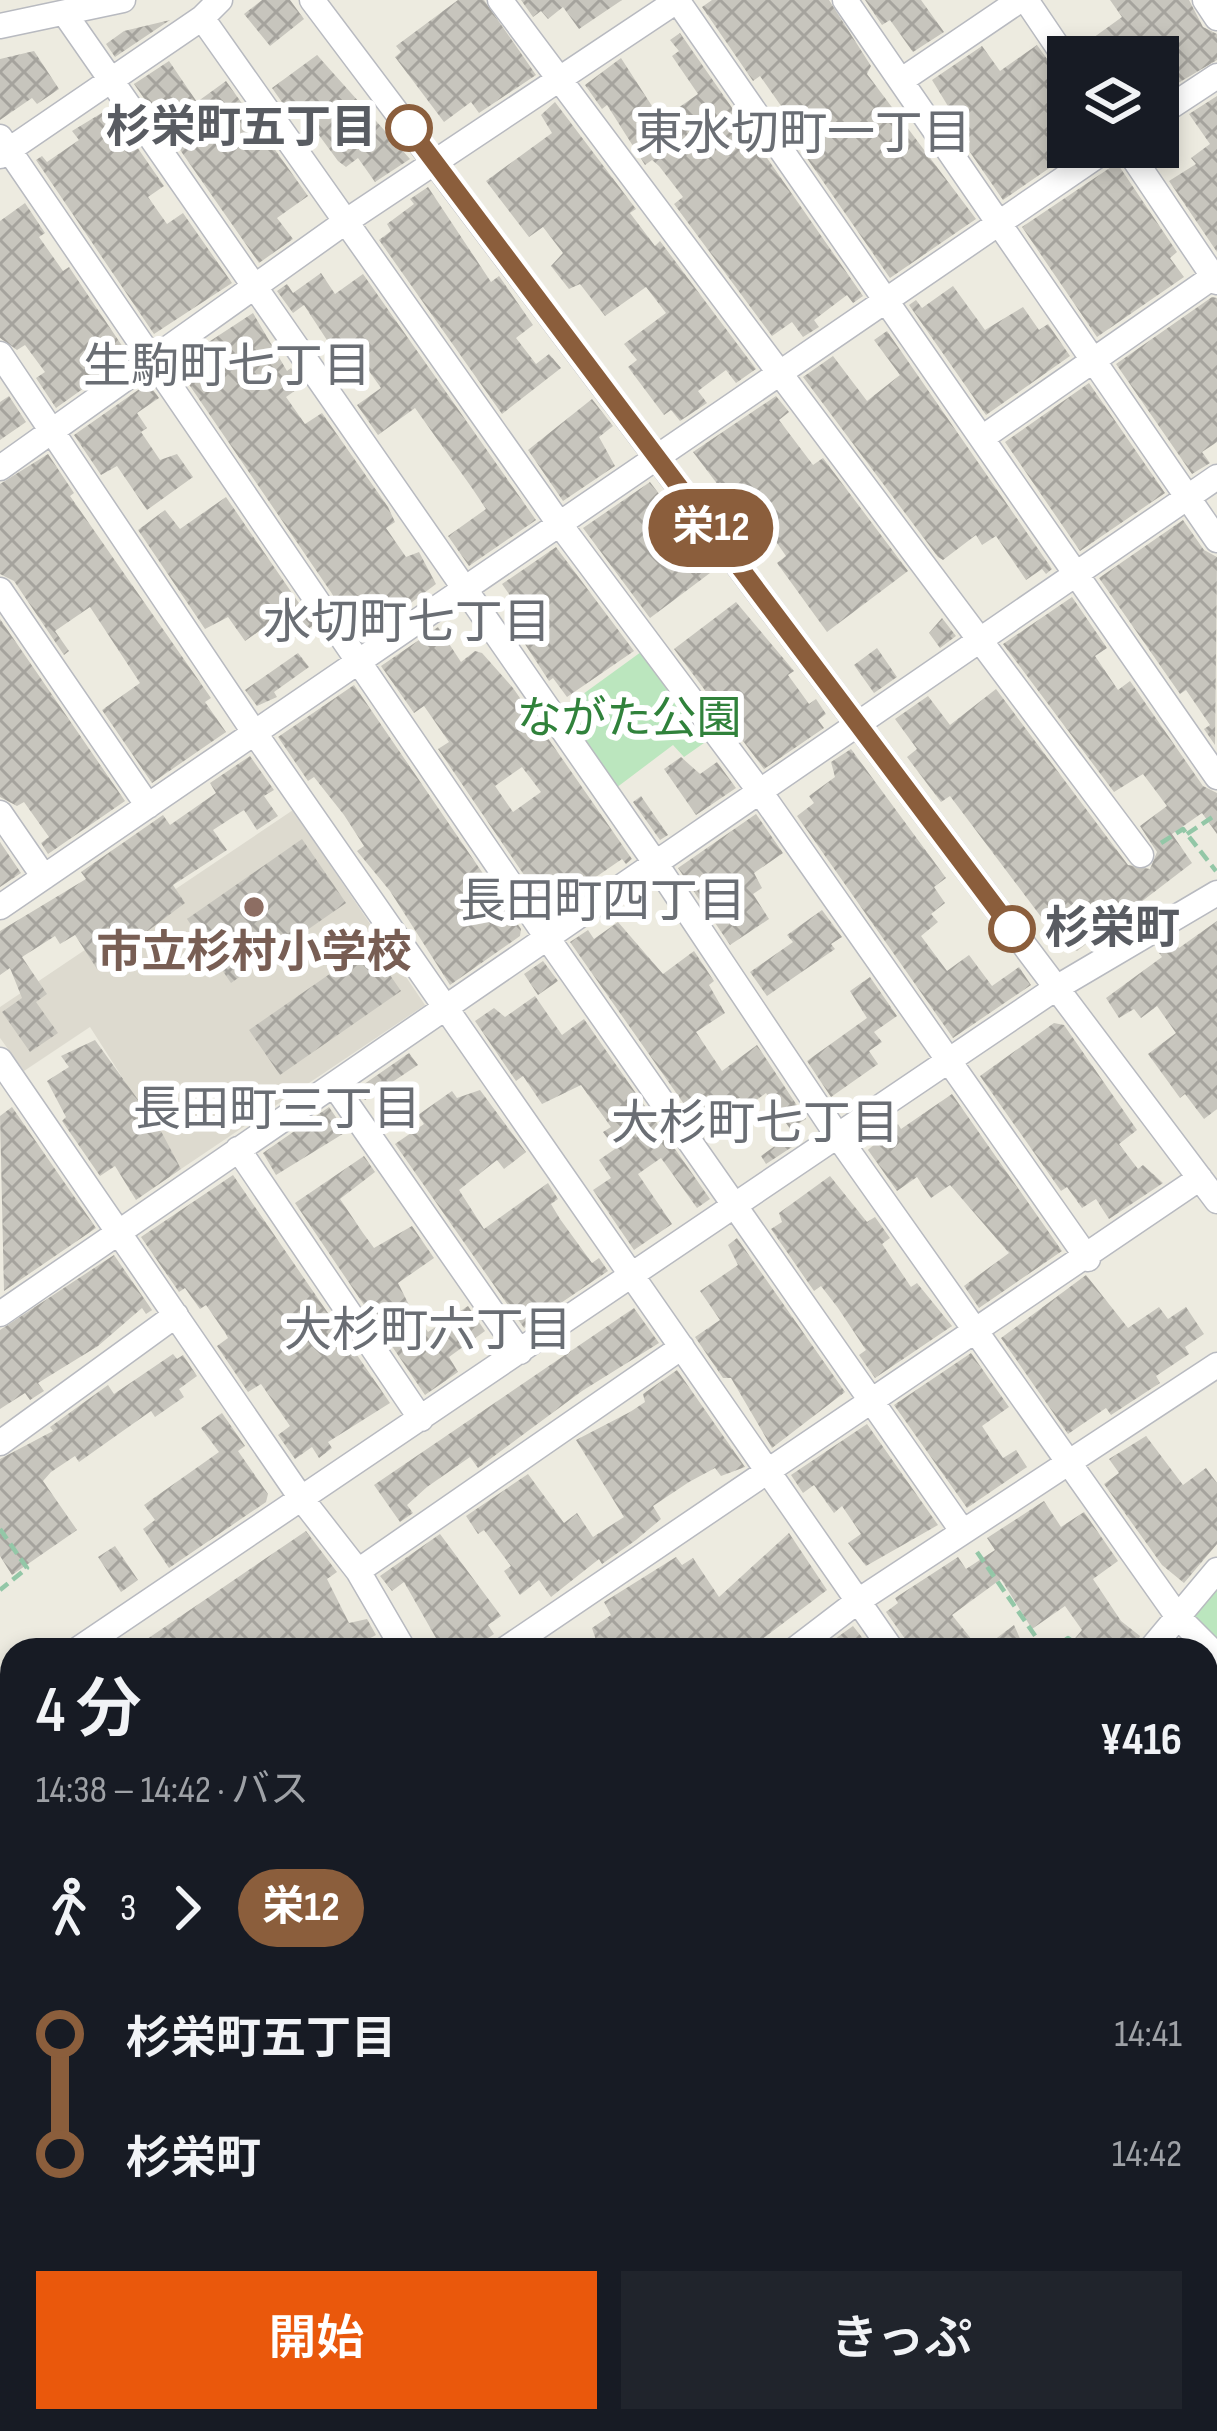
<!DOCTYPE html>
<html lang="ja">
<meta charset="utf-8">
<style>
:root{--surface:#171b24;--page:#20242c;--text:#f1f3f6;--muted:#9ea1a6;--accent:#ea580c}
body{margin:0;font-family:"Sofia Sans Condensed","Noto Sans JP",sans-serif;background:var(--page);color:var(--text);height:100vh;display:flex;flex-direction:column;font-size:45px;white-space:nowrap}
*{box-sizing:border-box;margin:0}
p{font-size:39px;color:var(--muted)}
.icon{flex:none;width:66px;height:66px;fill:none;stroke:currentColor;stroke-width:2;stroke-linecap:round;stroke-linejoin:round}
.map{position:relative;flex:1;overflow:hidden}
.drawer{position:absolute;left:0px;top:1638px;width:1218px;height:795px;display:flex;flex-direction:column;background:var(--surface);border-radius:36px 36px 0 0;box-shadow:0 6px 18px #0003}
.drawer>*{flex:none}
.badge{padding:0 24px;border-radius:39px;font-size:42px;line-height:78px}
.fabs{position:absolute;left:1047px;top:36px;display:grid;gap:24px}
.fabs a{display:grid;place-items:center;width:132px;height:132px;border-radius:0px;background:var(--surface);box-shadow:0 6px 18px #0003;font-size:60px}
.map>.badge{position:absolute;translate:-50% -50%;box-shadow:0 0 0 6px #fff}
.legs{display:flex;align-items:center;gap:18px;height:132px;padding:0 36px;font-size:39px}
.legs p{margin-inline-start:auto}
.head{display:flex;align-items:center;justify-content:space-between;height:204px;padding:0 36px}
h1{font-size:66px;font-weight:600;line-height:90px}
.button{display:flex;gap:24px;margin-top:auto;padding:24px 36px}
.button a{flex:1;height:138px;border-radius:0px;background:var(--accent);color:#fff;font-size:48px;font-weight:600;line-height:138px;text-align:center}
.button a+a{background:var(--page);color:var(--text)}
ul{padding:0 36px;list-style:none}
li{display:flex;align-items:center;gap:42px;height:120px;font-size:45px}
li i{display:grid;place-items:center;width:18px;height:100%;margin:0 15px;background:currentColor}
li i::after{content:'';width:30px;height:30px;margin:-15px;border:9px solid;border-radius:50%;background:var(--surface)}
li p{margin-inline-start:auto}
li:first-child i{background:linear-gradient(#0000 50%,currentColor 0)}
li:last-child i{background:linear-gradient(currentColor 50%,#0000 0)}
.map>svg:first-child{display:block}
.education{fill:#dddacf}
.green{fill:#bbe6be}
.building{fill:url(#building-cross-hatch);fill-rule:evenodd}
.lines{fill:none;stroke-linecap:round;stroke-linejoin:round}
.minor-casing{stroke:#b8bac0;stroke-width:27}
.path{stroke:#93c7a7;stroke-width:4.5;stroke-dasharray:12 6;stroke-linecap:butt}
.minor{stroke:#fff;stroke-width:24}
.rail{stroke:#b4b5b5;stroke-width:6;stroke-dasharray:3 15;stroke-linecap:butt}
.line-1-casing{stroke:#fff;stroke-width:27}
.line-1{stroke:#8b5e3c;stroke-width:18}
.stop-1-dot{fill:#fff;stroke:#8b5e3c;stroke-width:6}
.education-dot{fill:#8d6e63;stroke:#fff;stroke-width:4.5}
.labels{text-anchor:middle;dominant-baseline:central;stroke-width:12;stroke-linejoin:round;paint-order:stroke}
.stop-label{font-size:45px;font-weight:bold;fill:#595c62;stroke:#fff;text-anchor:end}
.park-label{font-size:45px;fill:#30823b;stroke:#fff}
.education-label{font-size:45px;font-weight:bold;fill:#785e54;stroke:#fff}
.neighbourhood-label{font-size:48px;fill:#6a6e74;stroke:#fff}
</style>
<div class="map">
<svg width="1217" height="2431" viewBox="0 0 1217 2431">
<defs>
<pattern id="building-cross-hatch" width="8" height="8" patternUnits="userSpaceOnUse" patternTransform="scale(3)"><rect width="8" height="8" fill="#c7c5bd"/><path d="M0 0l8 8M0 8l8-8" fill="none" stroke="#a5a39d"/></pattern>
</defs>
<rect width="100%" height="100%" fill="#edebe0"/>
<path class="education" d="M 293,810 L 425,1005 L 181,1169 L 90,1027 L 24,1071 L 0,1038 L 0,1007 Z
M 1217,2200 L 1217,2431 L 949,2431 L 943,2421 L 1206,2421 L 1206,2203 Z"/>
<path class="green" d="M 641,652 L 704,743 L 684,757 L 673,745 L 616,788 L 561,710 Z
M 1217,1584 L 1217,1647 L 1194,1623 L 1193,1613 Z"/>
<path class="building" d="M 262,0 L 290,0 L 304,19 L 270,46 L 244,14 Z
M 458,0 L 484,0 L 536,75 L 479,113 L 471,102 L 444,122 L 395,57 L 401,52 L 396,46 Z
M 521,0 L 622,0 L 579,29 L 563,7 L 548,19 L 541,11 L 533,17 Z
M 712,0 L 829,0 L 871,66 L 867,74 L 976,219 L 890,278 L 779,118 L 786,113 L 760,76 L 753,81 L 702,7 Z
M 865,0 L 921,0 L 944,32 L 913,52 L 890,20 L 882,25 Z
M 1110,0 L 1189,0 L 1203,27 L 1217,34 L 1217,60 L 1158,95 L 1158,57 L 1083,57 L 1079,48 L 1122,17 Z
M 170,20 L 115,57 L 106,44 L 124,31 Z
M 680,33 L 863,296 L 853,303 L 847,295 L 814,320 L 819,327 L 803,337 L 792,322 L 772,336 L 674,204 L 683,197 L 659,166 L 652,160 L 645,165 L 607,105 L 602,109 L 585,85 L 621,58 L 661,120 L 698,94 L 672,56 L 679,51 L 670,40 Z
M 1037,45 L 1057,73 L 1048,80 L 1068,108 L 1068,147 L 1080,147 L 1003,200 L 965,145 L 970,142 L 932,80 L 982,46 L 1000,71 Z
M 34,51 L 59,89 L 37,104 L 32,98 L 0,120 L 0,59 Z
M 317,55 L 410,159 L 375,182 L 358,158 L 346,167 L 338,161 L 299,108 L 291,115 L 272,88 Z
M 169,61 L 197,102 L 226,81 L 308,196 L 277,218 L 293,239 L 259,263 L 134,84 Z
M 1217,96 L 1217,252 L 1169,181 L 1196,164 L 1191,158 L 1210,144 L 1189,114 Z
M 555,102 L 636,209 L 630,213 L 655,246 L 660,241 L 756,369 L 736,383 L 726,370 L 698,391 L 707,403 L 680,421 L 671,410 L 664,415 L 628,367 L 637,360 L 624,344 L 666,313 L 646,287 L 605,316 L 580,284 L 569,289 L 551,266 L 563,253 L 543,227 L 529,237 L 486,181 L 552,133 L 541,115 Z
M 110,108 L 164,186 L 148,197 L 167,224 L 183,213 L 232,283 L 154,334 L 36,160 L 42,156 L 47,162 L 79,140 L 72,131 Z
M 1117,163 L 1177,252 L 1170,258 L 1184,277 L 1097,337 L 1022,227 Z
M 428,187 L 491,282 L 499,276 L 533,325 L 516,338 L 536,364 L 549,354 L 561,368 L 502,414 L 379,240 L 391,231 L 387,224 L 414,204 L 410,199 Z
M 25,203 L 45,233 L 39,237 L 63,271 L 69,267 L 129,356 L 56,408 L 36,378 L 45,372 L 25,345 L 17,350 L 0,338 L 0,221 Z
M 321,273 L 335,294 L 363,274 L 536,520 L 469,566 L 448,536 L 486,509 L 472,488 L 415,408 L 378,435 L 357,405 L 381,388 L 354,350 L 340,360 L 304,305 L 293,313 L 277,291 L 287,284 L 293,293 Z
M 953,286 L 985,330 L 1023,307 L 1039,330 L 1048,324 L 1070,356 L 986,415 L 909,305 L 916,300 L 922,308 Z
M 1212,297 L 1217,298 L 1217,442 L 1202,452 L 1210,463 L 1192,474 L 1116,364 Z
M 253,313 L 287,371 L 291,368 L 303,385 L 286,397 L 305,424 L 322,413 L 388,507 L 395,522 L 386,528 L 406,557 L 419,552 L 436,584 L 363,639 L 175,364 Z
M 887,331 L 1052,569 L 1046,574 L 1042,569 L 1026,580 L 996,536 L 982,545 L 976,535 L 943,560 L 938,557 L 803,377 L 833,356 L 867,401 L 900,375 L 874,340 Z
M 148,383 L 159,398 L 137,413 L 147,428 L 141,432 L 160,460 L 177,454 L 193,477 L 147,510 L 117,466 L 101,475 L 74,435 Z
M 1089,383 L 1165,493 L 1080,551 L 1005,442 Z
M 9,396 L 26,422 L 0,440 L 0,402 Z
M 776,396 L 789,412 L 779,420 L 813,465 L 823,458 L 908,571 L 827,632 L 777,563 L 786,556 L 749,503 L 737,510 L 693,452 Z
M 592,399 L 613,426 L 599,437 L 615,466 L 563,501 L 528,450 Z
M 48,454 L 74,493 L 70,496 L 211,698 L 205,702 L 226,732 L 152,783 L 102,710 L 140,683 L 90,607 L 55,631 L 69,651 L 64,655 L 14,581 L 0,574 L 0,484 Z
M 650,482 L 669,507 L 664,511 L 674,525 L 665,532 L 686,560 L 699,550 L 714,570 L 650,618 L 583,528 Z
M 226,497 L 314,625 L 280,648 L 265,627 L 245,641 L 228,617 L 205,629 L 138,530 L 165,510 L 180,529 Z
M 1183,520 L 1204,550 L 1217,557 L 1215,745 L 1204,729 L 1210,725 L 1186,690 L 1180,694 L 1099,578 Z
M 556,547 L 634,651 L 567,697 L 553,678 L 549,681 L 519,635 L 531,626 L 502,584 Z
M 1072,597 L 1107,648 L 1095,656 L 1118,690 L 1130,681 L 1203,786 L 1217,793 L 1217,834 L 1202,813 L 1172,834 L 1192,863 L 1077,951 L 1060,942 L 950,796 L 941,802 L 907,757 L 917,749 L 895,719 L 928,696 L 950,725 L 996,689 L 1128,865 L 1150,869 L 1157,852 L 1140,826 L 1167,806 L 1143,774 L 1114,792 L 1003,644 Z
M 736,602 L 794,671 L 788,675 L 809,704 L 816,699 L 826,714 L 818,720 L 824,728 L 764,769 L 674,649 Z
M 942,618 L 956,636 L 940,648 L 929,633 Z
M 0,619 L 125,801 L 48,854 L 41,843 L 49,837 L 24,802 L 17,806 L 0,797 Z
M 438,627 L 461,662 L 475,651 L 482,653 L 513,688 L 632,859 L 626,864 L 622,859 L 548,910 L 438,749 L 449,742 L 424,706 L 414,713 L 381,666 ZM 522,767 L 541,792 L 513,812 L 495,786 Z
M 877,648 L 897,677 L 874,693 L 854,665 Z
M 298,653 L 309,667 L 274,692 L 277,697 L 257,706 L 245,690 Z
M 354,685 L 521,929 L 520,936 L 450,985 L 390,891 L 357,851 L 364,846 L 344,815 L 314,777 L 308,781 L 278,737 Z
M 851,749 L 946,878 L 934,887 L 945,903 L 931,914 L 938,922 L 921,936 L 947,971 L 969,955 L 992,986 L 1019,967 L 1031,985 L 953,1038 L 797,816 L 814,803 L 809,796 L 835,777 L 831,762 Z
M 250,756 L 274,790 L 264,796 L 278,816 L 257,830 L 244,810 L 213,830 L 227,850 L 173,885 L 185,903 L 97,969 L 75,935 L 60,944 L 55,936 L 22,957 L 47,994 L 36,1002 L 58,1033 L 30,1052 L 2,1012 L 22,998 L 10,968 L 0,975 L 0,931 L 86,879 L 81,872 L 163,815 L 170,825 L 216,793 L 210,783 Z
M 681,757 L 700,774 L 717,762 L 736,788 L 696,815 L 664,769 Z
M 641,796 L 668,835 L 660,840 L 633,802 Z
M 756,814 L 783,853 L 754,873 L 762,888 L 753,894 L 769,919 L 730,945 L 678,868 Z
M 302,839 L 346,903 L 231,983 L 187,919 Z
M 0,842 L 21,873 L 0,887 Z
M 822,910 L 842,937 L 831,944 L 835,949 L 767,996 L 750,972 L 793,942 L 787,935 Z
M 1217,921 L 1217,1109 L 1204,1119 L 1185,1094 L 1180,1098 L 1148,1054 L 1176,1033 L 1157,1006 L 1141,1018 L 1134,1009 L 1119,1018 L 1106,998 L 1162,957 L 1159,953 L 1175,942 L 1179,948 Z
M 618,922 L 663,974 L 694,951 L 714,981 L 709,985 L 725,1013 L 696,1032 L 722,1071 L 757,1045 L 806,1119 L 790,1129 L 766,1093 L 748,1106 L 740,1098 L 728,1103 L 698,1124 L 570,942 L 588,930 L 594,939 Z
M 370,946 L 401,991 L 280,1075 L 249,1030 Z
M 543,961 L 558,981 L 538,995 L 524,974 Z
M 870,977 L 897,1016 L 874,1032 L 882,1042 L 869,1051 L 878,1064 L 831,1097 L 807,1061 L 867,1018 L 850,991 Z
M 535,996 L 562,1035 L 584,1019 L 710,1199 L 697,1208 L 661,1158 L 638,1174 L 672,1224 L 634,1250 L 593,1190 L 611,1178 L 599,1160 L 615,1149 L 603,1132 L 611,1127 L 581,1085 L 542,1104 L 523,1076 L 516,1081 L 475,1021 L 494,1008 L 505,1017 Z
M 1054,1023 L 1064,1025 L 1137,1130 L 1119,1144 L 1138,1169 L 1143,1165 L 1163,1183 L 1109,1219 L 1096,1199 L 1082,1208 L 1067,1187 L 1061,1191 L 980,1076 Z
M 95,1040 L 162,1133 L 181,1169 L 136,1200 L 115,1166 L 100,1176 L 62,1121 L 66,1117 L 47,1081 L 69,1067 L 61,1056 Z
M 409,1053 L 418,1065 L 365,1100 L 357,1089 Z
M 480,1090 L 526,1152 L 504,1169 L 497,1160 L 459,1190 L 484,1229 L 548,1183 L 558,1199 L 551,1204 L 560,1219 L 592,1263 L 599,1258 L 608,1271 L 524,1328 L 395,1144 L 424,1124 L 418,1115 L 452,1091 L 457,1098 Z
M 952,1094 L 1062,1251 L 979,1308 L 964,1286 L 1009,1253 L 950,1185 L 931,1198 L 917,1177 L 897,1191 L 868,1150 L 898,1124 L 901,1129 Z
M 12,1107 L 96,1228 L 4,1291 L 0,1116 Z
M 329,1107 L 346,1132 L 276,1175 L 263,1153 Z
M 786,1138 L 792,1147 L 766,1164 L 761,1156 Z
M 364,1156 L 375,1172 L 340,1199 L 363,1233 L 374,1248 L 412,1226 L 434,1258 L 398,1283 L 409,1305 L 428,1332 L 468,1306 L 485,1331 L 449,1357 L 458,1372 L 425,1395 L 295,1203 Z
M 233,1175 L 390,1403 L 328,1442 L 332,1448 L 319,1458 L 312,1447 L 295,1459 L 278,1435 L 290,1426 L 261,1384 L 248,1392 L 217,1346 L 228,1338 L 226,1334 L 206,1305 L 200,1309 L 185,1288 L 179,1292 L 141,1237 Z
M 830,1176 L 867,1222 L 875,1217 L 890,1238 L 882,1244 L 911,1287 L 917,1283 L 952,1326 L 875,1378 L 859,1355 L 866,1350 L 838,1308 L 821,1286 L 814,1291 L 771,1229 L 782,1222 L 779,1213 Z
M 737,1238 L 845,1392 L 772,1448 L 731,1378 L 723,1378 L 695,1337 L 720,1320 L 700,1291 L 738,1265 L 728,1245 Z
M 114,1255 L 152,1310 L 146,1314 L 142,1308 L 98,1346 L 38,1383 L 44,1391 L 30,1400 L 25,1393 L 0,1409 L 0,1330 Z
M 1086,1275 L 1128,1328 L 1159,1307 L 1168,1319 L 1186,1307 L 1204,1334 L 1185,1347 L 1189,1354 L 1156,1376 L 1160,1383 L 1111,1415 L 1106,1408 L 1068,1434 L 1001,1338 Z
M 634,1308 L 659,1343 L 582,1391 L 478,1468 L 470,1457 L 427,1487 L 407,1505 L 413,1513 L 400,1522 L 374,1485 Z
M 971,1353 L 1009,1407 L 982,1426 L 1003,1458 L 1016,1450 L 1027,1467 L 967,1508 L 894,1405 Z
M 173,1354 L 177,1359 L 183,1355 L 197,1376 L 179,1389 L 184,1397 L 155,1417 L 151,1411 L 79,1462 L 75,1456 L 51,1472 L 43,1481 L 77,1530 L 12,1575 L 0,1556 L 0,1459 L 53,1431 L 50,1427 L 108,1385 L 114,1394 Z
M 677,1370 L 745,1467 L 721,1476 L 715,1468 L 689,1482 L 653,1506 L 661,1519 L 636,1540 L 602,1564 L 599,1559 L 551,1597 L 539,1580 L 520,1595 L 504,1571 L 511,1566 L 484,1530 L 478,1534 L 466,1516 L 528,1474 L 564,1523 L 577,1513 L 593,1537 L 624,1517 L 576,1440 L 630,1412 L 645,1402 L 643,1394 Z
M 222,1413 L 245,1446 L 238,1451 L 268,1494 L 266,1502 L 169,1568 L 143,1529 L 155,1520 L 144,1505 L 219,1452 L 201,1428 Z
M 867,1424 L 938,1525 L 866,1566 L 848,1543 L 861,1534 L 842,1506 L 834,1513 L 814,1485 L 803,1493 L 791,1475 Z
M 1146,1436 L 1183,1485 L 1206,1468 L 1217,1483 L 1217,1544 L 1184,1583 L 1162,1565 L 1104,1484 L 1119,1473 L 1109,1459 Z
M 1044,1501 L 1061,1527 L 1084,1512 L 1118,1561 L 1093,1579 L 1121,1621 L 1140,1636 L 1134,1650 L 1065,1650 L 1082,1630 L 1065,1606 L 1032,1629 L 1001,1579 L 952,1615 L 980,1650 L 956,1650 L 949,1640 L 937,1650 L 913,1650 L 886,1612 L 898,1603 L 895,1598 L 958,1557 L 966,1569 L 995,1550 L 987,1538 Z
M 306,1531 L 337,1572 L 327,1579 L 349,1623 L 367,1619 L 376,1635 L 348,1650 L 131,1650 Z
M 789,1533 L 827,1590 L 748,1650 L 603,1650 L 596,1640 L 592,1628 L 611,1615 L 604,1602 L 676,1557 L 682,1565 L 693,1558 L 719,1597 Z
M 440,1534 L 501,1616 L 488,1625 L 494,1634 L 471,1650 L 420,1650 L 436,1638 L 404,1582 L 392,1591 L 380,1576 Z
M 115,1546 L 138,1580 L 121,1592 L 98,1557 Z
M 1014,1625 L 1025,1650 L 981,1650 Z
M 853,1626 L 872,1650 L 822,1650 L 839,1636 Z"/>
<g class="lines">
<defs>
<path id="minor" d="M 312,0 L 1217,1201
M 500,0 L 1141,855
M 677,0 L 1217,777
M 845,0 L 1217,540
M 1026,0 L 1068,62
M 1205,0 L 1217,18
M 65,14 L 654,861 L 839,1138 L 1178,1617 L 1217,1656
M 202,18 L 558,522 L 758,789 L 1088,1259
M 0,26 L 123,0
M 902,80 L 1020,0
M 1158,115 L 1217,76
M 0,137 L 546,936 L 963,1532
M 1126,147 L 1217,282
M 0,156 L 202,18 L 220,0
M 0,354 L 254,732 L 892,1650
M 982,438 L 1217,274
M 0,468 L 348,220 L 678,0
M 0,590 L 148,806
M 0,813 L 44,877
M 0,907 L 1110,147
M 0,1060 L 301,1498 L 358,1571 L 404,1650
M 334,1085 L 520,1352
M 238,1149 L 421,1419
M 0,1314 L 1217,477
M 0,1443 L 176,1315
M 358,1571 L 682,1347
M 77,1650 L 1056,988 L 1217,893
M 504,1650 L 1200,1178
M 794,1650 L 858,1601 L 1217,1365
M 1150,1650 L 1217,1570
M 0,1704 L 12,1695
M 0,1786 L 12,1803
M 1206,1808 L 1217,1800
M 1206,1895 L 1217,1887
M 0,1989 L 12,1979
M 1206,2169 L 1217,2166
M 0,2245 L 12,2260
M 144,2421 L 152,2431
M 453,2421 L 460,2431
M 788,2421 L 794,2431
M 924,2421 L 931,2431
M 12,2431 L 22,2421
M 205,2431 L 216,2421
M 485,2431 L 492,2421
M 570,2431 L 577,2421"/>
</defs>
<use href="#minor" class="minor-casing"/>
<path class="path" d="M 1187,834 L 1217,814
M 1161,843 L 1183,829 L 1216,871
M 0,1529 L 27,1568 L 0,1590
M 977,1552 L 1045,1650
M 1051,1650 L 1068,1638 L 1085,1650"/>
<use href="#minor" class="minor"/>
<path class="rail" d="M 1206,1861 L 1217,1853
M 529,2431 L 537,2421"/>
</g>
<g class="lines">
<defs>
<path id="line-1" d="M 409,128 L 1012,929"/>
</defs>
<use href="#line-1" class="line-1-casing"/>
<use href="#line-1" class="line-1"/>
</g>
<g class="stop-1-dot">
<circle cx="409" cy="128" r="21"/>
<circle cx="1012" cy="929" r="21"/>
</g>
<circle class="education-dot" cx="254" cy="907" r="12"/>
<g class="labels">
<g class="stop-label">
<text x="376" y="128">杉栄町五丁目</text>
<text x="1045" y="929" text-anchor="start">杉栄町</text>
</g>
<g class="park-label">
<text x="629" y="719">ながた公園</text>
</g>
<g class="education-label">
<text x="254" y="953">市立杉村小学校</text>
</g>
<g class="neighbourhood-label">
<text x="803" y="134">東水切町一丁目</text>
<text x="227" y="367">生駒町七丁目</text>
<text x="407" y="623">水切町七丁目</text>
<text x="602" y="902">長田町四丁目</text>
<text x="277" y="1110">長田町三丁目</text>
<text x="755" y="1124">大杉町七丁目</text>
<text x="428" y="1331">大杉町六丁目</text>
</g>
</g>
</svg>
<div class="fabs">
<a><svg class="icon" aria-label="layers" viewBox="0 0 24 24"><path d="M12 4l9 5-9 5-9-5zM3 14l9 5 9-5"/></svg></a>
</div>
<b class="badge" style="left:711px;top:528px;background:#8b5e3c;color:#fff">栄12</b>
<section class="drawer">
<div class="head"><div><h1>4 分</h1><p>14:38 – 14:42 · バス</p></div><b>¥416</b></div>
<div class="legs"><svg class="icon" aria-label="walk" viewBox="0 0 24 24"><circle cx="13" cy="4" r="2"/><path d="M13 8l-2 6 4 7M11 14l-3 7M7 12l3-4h3l4 4"/></svg>3<svg class="icon" aria-label="forward" viewBox="0 0 24 24"><path d="M9 5l7 7-7 7"/></svg><b class="badge" style="background:#8b5e3c;color:#fff">栄12</b></div>
<ul>
<li><i style="color:#8b5e3c"></i><b>杉栄町五丁目</b><p>14:41</p></li>
<li><i style="color:#8b5e3c"></i><b>杉栄町</b><p>14:42</p></li>
</ul>
<div class="button"><a>開始</a><a>きっぷ</a></div>
</section>
</div>
